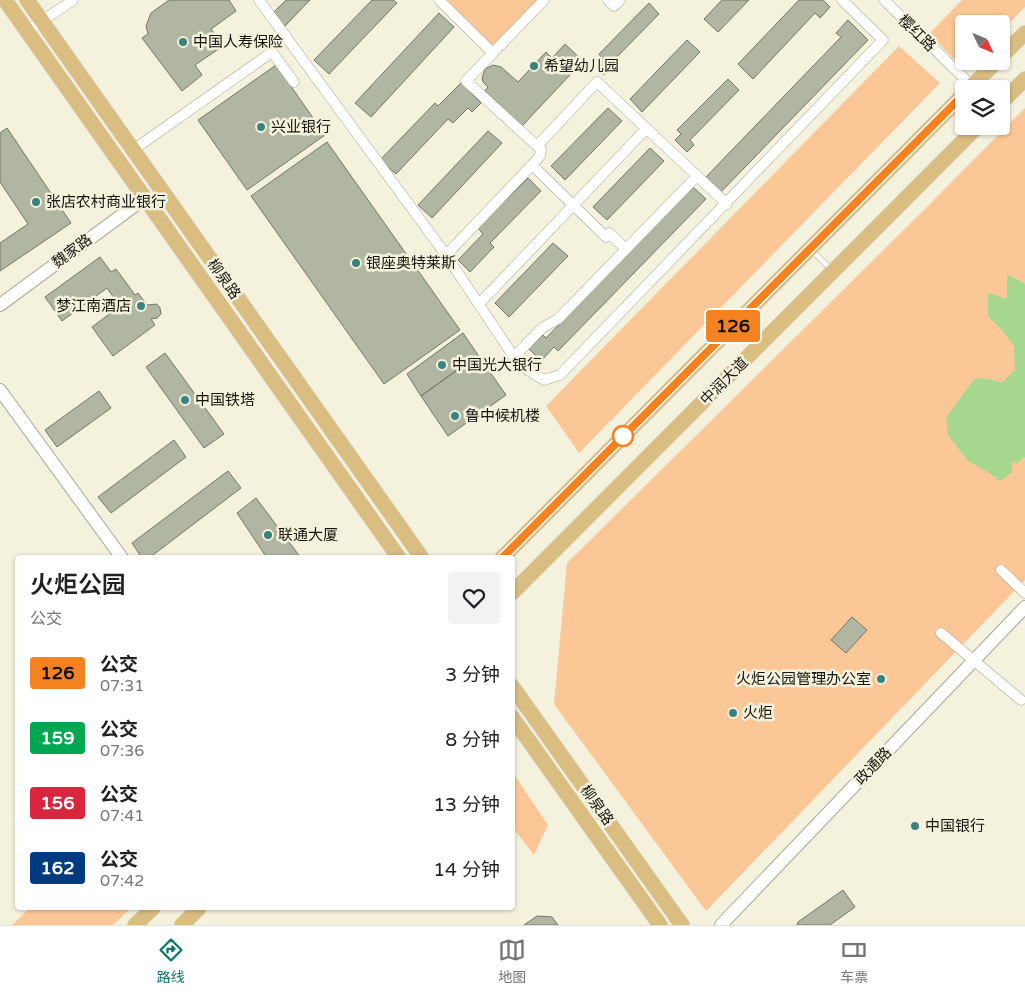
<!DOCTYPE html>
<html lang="zh">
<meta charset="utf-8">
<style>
:root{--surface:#fff;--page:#f2f2f2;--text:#202124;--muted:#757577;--line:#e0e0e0;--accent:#0f766e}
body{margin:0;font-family:"Varela Round","Noto Sans SC",sans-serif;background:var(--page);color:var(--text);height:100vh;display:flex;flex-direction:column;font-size:19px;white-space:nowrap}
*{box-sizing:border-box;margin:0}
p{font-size:16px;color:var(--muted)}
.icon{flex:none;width:28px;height:28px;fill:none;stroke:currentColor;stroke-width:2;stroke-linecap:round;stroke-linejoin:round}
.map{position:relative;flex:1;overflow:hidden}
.sheet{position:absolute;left:15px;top:555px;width:500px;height:355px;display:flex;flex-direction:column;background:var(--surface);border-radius:5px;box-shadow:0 1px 4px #0004}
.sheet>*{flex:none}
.badge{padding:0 10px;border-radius:4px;font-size:18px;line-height:32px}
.needle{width:32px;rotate:133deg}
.fabs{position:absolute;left:955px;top:15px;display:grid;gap:10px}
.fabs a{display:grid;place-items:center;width:55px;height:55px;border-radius:5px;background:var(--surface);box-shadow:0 1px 4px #0004;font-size:25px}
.map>.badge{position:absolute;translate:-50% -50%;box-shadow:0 0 0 2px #fff}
.round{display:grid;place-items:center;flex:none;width:52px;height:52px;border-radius:5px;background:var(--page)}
.head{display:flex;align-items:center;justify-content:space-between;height:85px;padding:0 15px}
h1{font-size:24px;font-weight:600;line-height:38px}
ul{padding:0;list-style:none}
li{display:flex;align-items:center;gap:15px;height:65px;padding:0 15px}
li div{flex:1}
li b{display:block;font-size:19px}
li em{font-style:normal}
li .badge{min-width:55px;font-weight:700;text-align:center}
.tabs{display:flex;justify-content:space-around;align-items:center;height:70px;border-top:1px solid var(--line);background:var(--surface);font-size:14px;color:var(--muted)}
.tabs a{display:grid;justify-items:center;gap:2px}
.tabs .selected{color:var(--accent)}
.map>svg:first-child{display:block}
.green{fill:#fcc796}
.water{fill:#a5d78f}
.building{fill:#b1b6a3;stroke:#737766}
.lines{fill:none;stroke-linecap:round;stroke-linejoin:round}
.service-casing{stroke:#a9a794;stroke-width:6}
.minor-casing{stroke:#a9a794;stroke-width:11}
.tertiary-casing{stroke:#a9a794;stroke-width:14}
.primary-casing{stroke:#dadad9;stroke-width:16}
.service{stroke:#fff;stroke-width:5}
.minor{stroke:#fff;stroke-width:10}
.tertiary{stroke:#fff;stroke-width:12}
.primary{stroke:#d9bd81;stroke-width:15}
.line-casing{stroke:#fff;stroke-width:11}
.line{stroke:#f58220;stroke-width:8}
.poi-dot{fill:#3a827e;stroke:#f4f1dd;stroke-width:2}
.stop-dot{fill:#fff;stroke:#f58220;stroke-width:2.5}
.labels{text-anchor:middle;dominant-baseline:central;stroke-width:5;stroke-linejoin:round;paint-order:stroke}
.street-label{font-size:15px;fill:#17160f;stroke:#f4f1dd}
.poi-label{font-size:15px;fill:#17160f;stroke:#f4f1dd;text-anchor:start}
</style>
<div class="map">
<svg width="1025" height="925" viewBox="0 0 1025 925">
<rect width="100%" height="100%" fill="#f4f1dd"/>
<path class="green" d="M 439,0 L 544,0 L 493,53 Z
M 962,0 L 1025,0 L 1025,7 L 1001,31 L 1001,24 L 964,24 L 964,61 L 972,61 L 964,69 L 929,34 Z
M 899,46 L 940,83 L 579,453 L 546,406 Z
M 1025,108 L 1025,580 L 706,911 L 554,704 L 567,563 L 926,208 Z
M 513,773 L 548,825 L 534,855 L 513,828 Z
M 30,908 L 131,908 L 113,925 L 12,925 Z"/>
<path class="water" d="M 1007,274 L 1025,284 L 1025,457 L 1016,464 L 1012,461 L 1012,472 L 1001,481 L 983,469 L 968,461 L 948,435 L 946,418 L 974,379 L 980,378 L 1003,382 L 1015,370 L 1014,346 L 1000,328 L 988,316 L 988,293 L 1007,299 Z"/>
<path class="building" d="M 169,0 L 229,0 L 236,11 L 211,29 L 223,46 L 195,65 L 202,75 L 182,91 L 142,38 L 148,34 L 146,26 L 151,13 Z
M 286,0 L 310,0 L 285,26 L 272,14 Z
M 372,0 L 393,0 L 397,3 L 329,74 L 314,60 Z
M 722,0 L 749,0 L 718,32 L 704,19 Z
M 799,0 L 823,0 L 830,7 L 820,18 L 815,13 L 753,79 L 738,64 Z
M 649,3 L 659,14 L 610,64 L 613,66 L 604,75 L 593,65 L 601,57 L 599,54 Z
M 439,13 L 454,27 L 371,117 L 355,103 Z
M 848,20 L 868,40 L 720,193 L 705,178 L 841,37 L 836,33 Z
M 687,40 L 700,52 L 642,112 L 630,99 Z
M 565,44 L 583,61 L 522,126 L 485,91 L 488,87 L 483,82 L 482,78 L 485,69 L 493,65 L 501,67 L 518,82 L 546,52 L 552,58 Z
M 276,65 L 325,135 L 247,190 L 198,120 Z
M 728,79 L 739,90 L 690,140 L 694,145 L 687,152 L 675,140 L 681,134 L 677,130 Z
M 461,83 L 481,103 L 472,112 L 468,108 L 453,123 L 448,119 L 396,174 L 380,160 L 435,103 L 438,106 Z
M 608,108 L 622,121 L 565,180 L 551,166 Z
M 7,128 L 71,223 L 0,271 L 0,243 L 28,224 L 0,182 L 0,133 Z
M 488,131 L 502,143 L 432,218 L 418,205 Z
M 327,142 L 460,330 L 384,384 L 251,196 Z
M 650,148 L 664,161 L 607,220 L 593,207 Z
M 528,178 L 541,191 L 490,243 L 494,247 L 470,272 L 458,260 L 483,234 L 478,228 Z
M 693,187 L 706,199 L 558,351 L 554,347 L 541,361 L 529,349 L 543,335 L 546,338 Z
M 553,243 L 568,256 L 509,317 L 495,303 Z
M 100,257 L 111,272 L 116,269 L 135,295 L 138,293 L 147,305 L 157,304 L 160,308 L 161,314 L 157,318 L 151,319 L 155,325 L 113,356 L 92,327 L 116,309 L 113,304 L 116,301 L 107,288 L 62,321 L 45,297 Z
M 463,333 L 478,355 L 421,396 L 407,374 Z
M 165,353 L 224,434 L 204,448 L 146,367 Z
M 478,355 L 506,395 L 448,436 L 421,396 Z
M 99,391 L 111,408 L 57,447 L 45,430 Z
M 174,440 L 186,457 L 111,513 L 98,497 Z
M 228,471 L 241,488 L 149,558 L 142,558 L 132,543 Z
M 256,498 L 301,558 L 267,558 L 237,513 Z
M 852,617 L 867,630 L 846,653 L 831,640 Z
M 843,890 L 855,907 L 830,925 L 797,925 L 798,922 Z
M 537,916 L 552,917 L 558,925 L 524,925 Z"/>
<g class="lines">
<defs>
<path id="service" d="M 812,251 L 831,269"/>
<path id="minor" d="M 259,0 L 446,255 L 514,357 L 523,367 L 544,380 L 560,375 L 883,40 L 842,0
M 439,0 L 493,53 L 544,0
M 608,0 L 614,6 L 620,0
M 884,0 L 972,86
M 27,31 L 73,0
M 493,53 L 466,81 L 537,146 L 597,82 L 727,204
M 537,146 L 541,149 L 540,156 L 532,165 L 606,237 L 609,233 L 626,249 L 697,176
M 133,150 L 272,52 L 294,82
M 446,255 L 532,165
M 479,304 L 646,129
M 514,357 L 542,328 L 558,319 L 626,249
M 1001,570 L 1025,593
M 941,633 L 1021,700"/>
<path id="tertiary" d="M 0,305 L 145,198
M 0,390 L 122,558
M 721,925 L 1025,607"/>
<path id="primary" d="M 5,0 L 399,558
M 27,0 L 422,558
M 1001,57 L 1025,33
M 969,89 L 997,61
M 1001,103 L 1025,79
M 502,558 L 964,94
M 512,593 L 978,126
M 512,686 L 682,925
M 512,717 L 660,925
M 135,925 L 153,908
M 182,925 L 199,908"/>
</defs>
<use href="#service" class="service-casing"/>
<use href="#minor" class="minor-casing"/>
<use href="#tertiary" class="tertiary-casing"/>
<use href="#primary" class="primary-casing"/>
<use href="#service" class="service"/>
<use href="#minor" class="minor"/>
<use href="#tertiary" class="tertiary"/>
<use href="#primary" class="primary"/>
</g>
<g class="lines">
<defs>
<path id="line" d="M 502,558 L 964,94"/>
</defs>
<use href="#line" class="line-casing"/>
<use href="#line" class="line"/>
</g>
<g class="poi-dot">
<circle cx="183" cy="42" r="5"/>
<circle cx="534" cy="66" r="5"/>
<circle cx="261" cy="127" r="5"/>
<circle cx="36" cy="202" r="5"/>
<circle cx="356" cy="263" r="5"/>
<circle cx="141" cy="306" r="5"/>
<circle cx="442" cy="365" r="5"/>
<circle cx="185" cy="400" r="5"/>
<circle cx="455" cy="416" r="5"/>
<circle cx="268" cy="535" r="5"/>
<circle cx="881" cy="679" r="5"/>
<circle cx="733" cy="713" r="5"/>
<circle cx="915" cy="826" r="5"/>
</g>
<circle class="stop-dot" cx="623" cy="436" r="10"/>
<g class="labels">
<g class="street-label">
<text transform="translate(917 33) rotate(44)">樱红路</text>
<text transform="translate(72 251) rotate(-37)">魏家路</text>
<text transform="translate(224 279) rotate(55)">柳泉路</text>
<text transform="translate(724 381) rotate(-45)">中润大道</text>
<text transform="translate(873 766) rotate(-46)">政通路</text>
<text transform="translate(597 805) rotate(55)">柳泉路</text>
</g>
<g class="poi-label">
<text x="193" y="42">中国人寿保险</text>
<text x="544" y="66">希望幼儿园</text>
<text x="271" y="127">兴业银行</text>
<text x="46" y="202">张店农村商业银行</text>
<text x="366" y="263">银座奥特莱斯</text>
<text x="131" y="306" text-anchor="end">梦江南酒店</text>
<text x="452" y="365">中国光大银行</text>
<text x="195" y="400">中国铁塔</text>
<text x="465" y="416">鲁中候机楼</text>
<text x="278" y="535">联通大厦</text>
<text x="871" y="679" text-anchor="end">火炬公园管理办公室</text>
<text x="743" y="713">火炬</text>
<text x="925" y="826">中国银行</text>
</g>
</g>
</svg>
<div class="fabs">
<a><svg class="needle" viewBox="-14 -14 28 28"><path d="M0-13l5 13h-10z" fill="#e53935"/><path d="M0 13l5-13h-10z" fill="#757577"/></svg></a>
<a><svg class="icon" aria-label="layers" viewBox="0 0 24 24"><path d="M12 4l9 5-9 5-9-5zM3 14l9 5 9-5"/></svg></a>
</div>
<b class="badge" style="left:733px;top:326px;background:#f58220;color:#111">126</b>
<section class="sheet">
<div class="head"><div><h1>火炬公园</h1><p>公交</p></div><a class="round"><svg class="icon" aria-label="heart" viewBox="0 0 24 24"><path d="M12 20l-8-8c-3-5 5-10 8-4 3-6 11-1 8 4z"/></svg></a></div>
<ul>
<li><span class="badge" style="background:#f58220;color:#111">126</span><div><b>公交</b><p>07:31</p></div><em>3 分钟</em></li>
<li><span class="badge" style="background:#00a651;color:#fff">159</span><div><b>公交</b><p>07:36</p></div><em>8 分钟</em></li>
<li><span class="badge" style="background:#d7263d;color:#fff">156</span><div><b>公交</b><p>07:41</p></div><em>13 分钟</em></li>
<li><span class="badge" style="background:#003b80;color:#fff">162</span><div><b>公交</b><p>07:42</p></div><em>14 分钟</em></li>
</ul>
</section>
</div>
<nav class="tabs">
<a class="selected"><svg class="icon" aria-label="directions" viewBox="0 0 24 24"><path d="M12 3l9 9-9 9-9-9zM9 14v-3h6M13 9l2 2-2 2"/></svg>路线</a>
<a><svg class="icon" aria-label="map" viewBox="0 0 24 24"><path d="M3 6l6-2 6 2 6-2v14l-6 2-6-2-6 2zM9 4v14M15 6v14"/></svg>地图</a>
<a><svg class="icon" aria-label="tickets" viewBox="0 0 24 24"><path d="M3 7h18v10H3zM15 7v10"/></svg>车票</a>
</nav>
